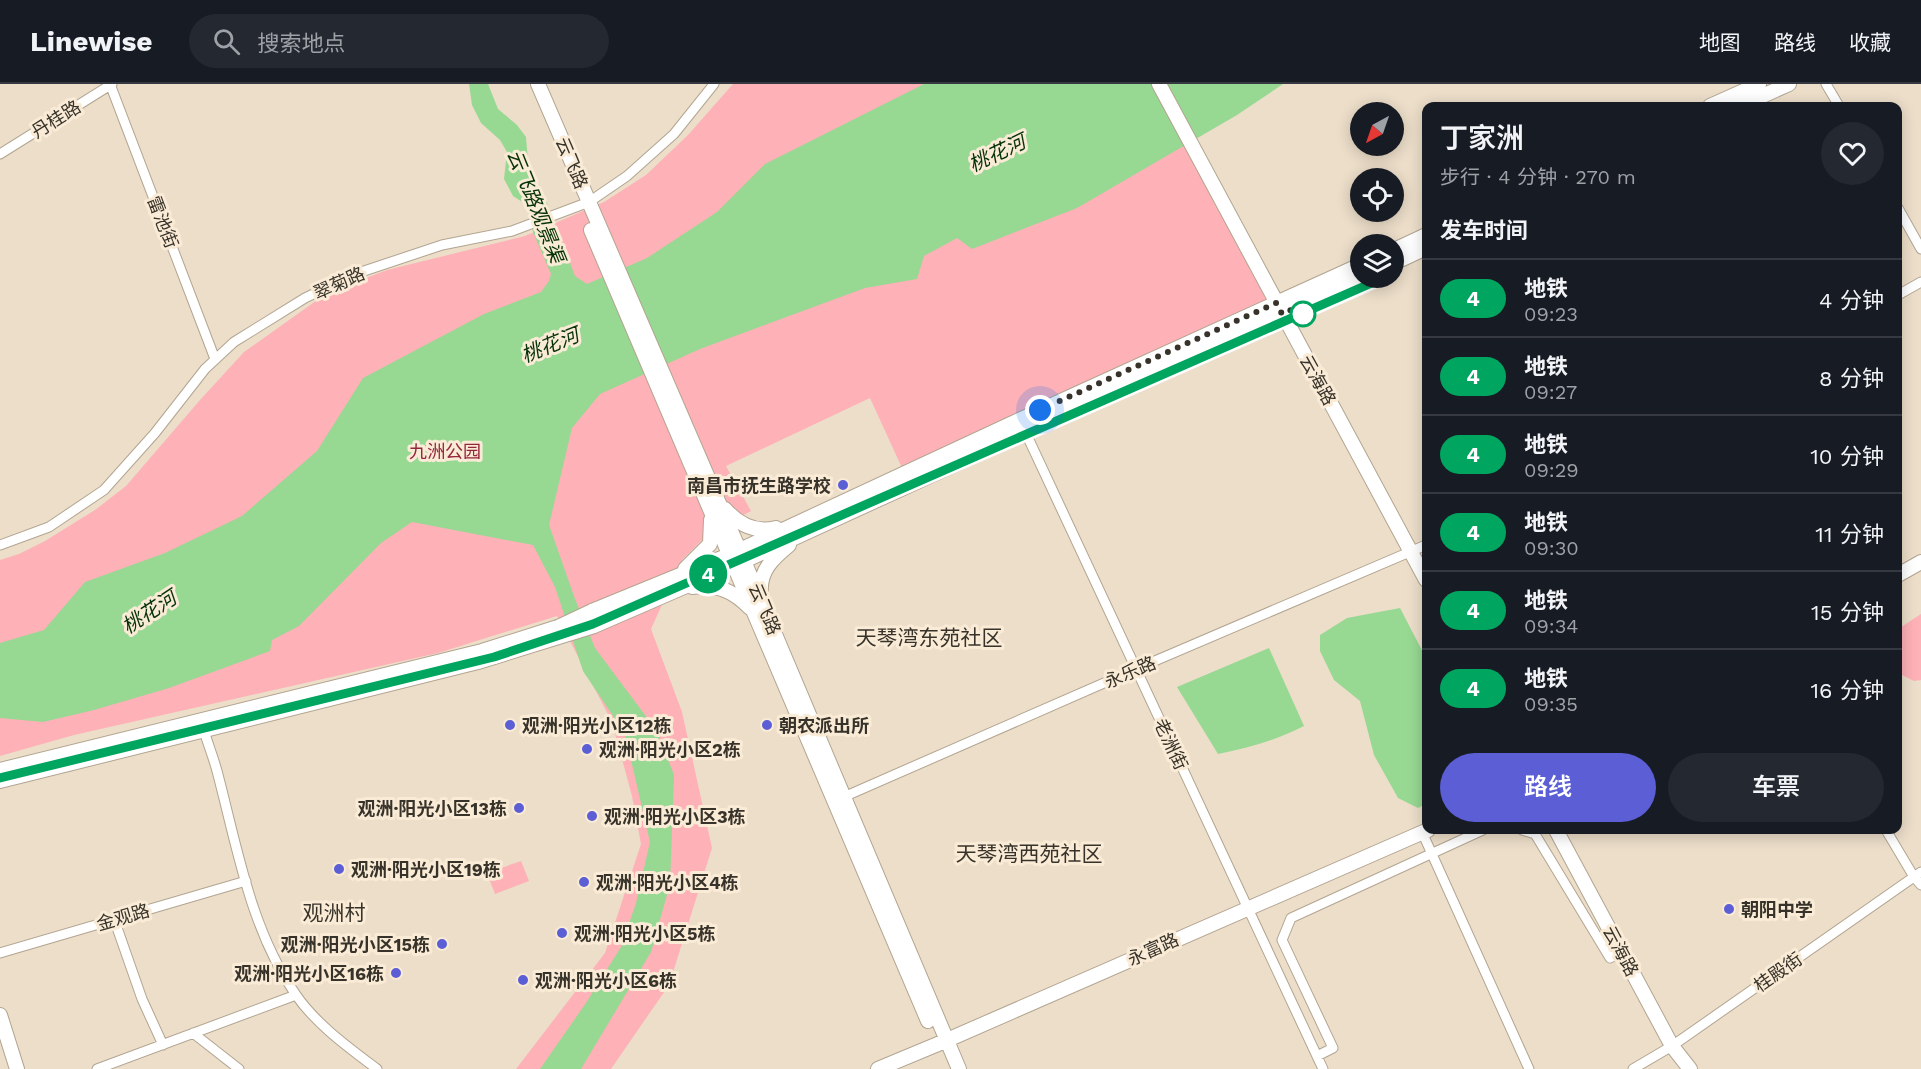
<!DOCTYPE html>
<html lang="zh">
<meta charset="utf-8">
<style>
:root{--surface:#171b24;--page:#242831;--text:#f1f3f6;--muted:#9ea1a6;--line:#363941;--accent:#5b5ed5}
body{margin:0;font-family:"Work Sans","Noto Sans SC",sans-serif;background:var(--page);color:var(--text);height:100vh;display:flex;flex-direction:column;font-size:22px;white-space:nowrap}
*{box-sizing:border-box;margin:0}
p{font-size:20px;color:var(--muted)}
.icon{flex:none;width:33px;height:33px;fill:none;stroke:currentColor;stroke-width:2;stroke-linecap:round;stroke-linejoin:round}
.map{position:relative;flex:1;overflow:hidden}
.drawer{position:absolute;left:1422px;top:18px;width:480px;height:732px;display:flex;flex-direction:column;background:var(--surface);border-radius:12px;box-shadow:0 3px 15px #0003}
.drawer>*{flex:none}
.badge{padding:0 12px;border-radius:20px;font-size:21px;line-height:39px}
.needle{width:39px;rotate:220deg}
.tools{position:absolute;left:1350px;top:18px;display:grid;gap:12px}
.tools a{display:grid;place-items:center;width:54px;height:54px;border-radius:50%;background:var(--surface);box-shadow:0 3px 15px #0003;font-size:30px}
.you{position:absolute;width:30px;height:30px;margin:-15px;border:4px solid #fff;border-radius:50%;background:#1a73e8;box-shadow:0 0 0 9px #1a73e833}
.map>.badge{position:absolute;translate:-50% -50%;box-shadow:0 0 0 3px #fff}
h2{padding:0 18px;font-size:22px;line-height:54px}
.round{display:grid;place-items:center;flex:none;width:63px;height:63px;border-radius:32px;background:var(--page)}
.summary{display:flex;align-items:center;justify-content:space-between;height:102px;padding:0 18px}
h1{font-size:28px;font-weight:600;line-height:45px}
.button{display:flex;gap:12px;margin-top:auto;padding:12px 18px}
.button a{flex:1;height:69px;border-radius:36px;background:var(--accent);color:#fff;font-size:24px;font-weight:600;line-height:69px;text-align:center}
.button a+a{background:var(--page);color:var(--text)}
ul{padding:0;list-style:none}
li{display:flex;align-items:center;gap:18px;height:78px;padding:0 18px;border-top:2px solid var(--line)}
li div{flex:1}
li b{display:block;font-size:22px}
li em{font-style:normal}
li .badge{min-width:66px;font-weight:700;text-align:center}
header{display:flex;align-items:center;gap:36px;box-sizing:border-box;height:84px;padding:0 30px;background:var(--surface);border-bottom:2px solid var(--line)}
header strong{font-size:28px}
nav{display:flex;gap:33px;margin-inline-start:auto;font-size:21px}
.search{width:420px;height:54px;background:var(--page);display:flex;align-items:center;gap:15px;box-sizing:border-box;padding:0 21px;border-radius:33px;color:var(--muted);font-size:22px}
.map>svg:first-child{display:block}
.green{fill:#feb1b7}
.water{fill:#97d893}
.lines{fill:none;stroke-linecap:round;stroke-linejoin:round}
.street-casing{stroke:#b2a591;stroke-width:11}
.secondary-casing{stroke:#b2a591;stroke-width:16}
.street{stroke:#fff;stroke-width:9}
.secondary{stroke:#fff;stroke-width:14}
.secondary-bridge-casing{stroke:#b2a591;stroke-width:16;stroke-linecap:butt}
.secondary-bridge{stroke:#fff;stroke-width:14}
.line-casing{stroke:#fff;stroke-width:14}
.line{stroke:#00a560;stroke-width:9}
.walk{stroke:#38332a;stroke-width:6;stroke-dasharray:0 10.8}
.stop-dot{fill:#fff;stroke:#00a560;stroke-width:3}
.poi-dot{fill:#5b5ed5;stroke:#f9ebd6;stroke-width:2}
.labels{text-anchor:middle;dominant-baseline:central;stroke-width:6;stroke-linejoin:round;paint-order:stroke}
.street-label{font-size:18px;fill:#38332a;stroke:#f9ebd6}
.park-label{font-size:18px;fill:#94263c;stroke:#f9ebd6}
.poi-label{font-size:18px;font-weight:bold;fill:#38332a;stroke:#f9ebd6;text-anchor:start}
.water-label{font-size:20px;font-style:italic;fill:#063306;stroke:#f9ebd6}
.quarter-label{font-size:21px;fill:#38332a;stroke:#f9ebd6}
</style>
<header>
<strong>Linewise</strong>
<div class="search"><svg class="icon" aria-label="search" viewBox="0 0 24 24"><circle cx="10" cy="10" r="6"/><path d="M15 15l6 6"/></svg>搜索地点</div>
<nav><a>地图</a><a>路线</a><a>收藏</a></nav>
</header>
<div class="map">
<svg width="1921" height="985" viewBox="0 0 1921 985">
<rect width="100%" height="100%" fill="#ecdec9"/>
<path class="green" d="M 733,0 L 1152,0 L 1270,218 L 902,384 L 870,314 L 726,382 L 751,427 L 708,450 L 682,476 L 651,545 L 682,628 L 712,764 L 669,901 L 611,985 L 516,985 L 605,869 L 641,760 L 632,712 L 612,638 L 557,532 L 438,569 L 74,651 L 0,672 L 0,476 L 19,470 L 45,457 L 95,426 L 126,402 L 200,316 L 244,268 L 327,209 L 387,186 L 525,152 L 604,118 L 646,91 L 688,51 Z
M 1921,530 L 1921,596 L 1914,597 L 1898,589 L 1898,545 Z
M 521,777 L 529,797 L 495,810 L 487,789 Z"/>
<path class="water" d="M 469,0 L 488,0 L 498,25 L 517,41 L 526,53 L 529,89 L 545,114 L 575,192 L 587,200 L 647,174 L 717,128 L 765,80 L 924,0 L 1283,0 L 1237,31 L 1077,124 L 972,165 L 957,154 L 924,172 L 917,195 L 865,204 L 700,265 L 600,310 L 572,344 L 549,441 L 575,515 L 595,564 L 657,647 L 674,691 L 670,800 L 651,868 L 581,985 L 540,985 L 586,919 L 621,863 L 636,819 L 650,758 L 625,650 L 583,587 L 555,503 L 533,461 L 412,438 L 381,459 L 299,542 L 272,556 L 270,567 L 169,604 L 94,626 L 43,638 L 0,634 L 0,559 L 44,546 L 85,498 L 165,469 L 242,432 L 317,367 L 363,294 L 484,230 L 541,208 L 549,197 L 551,190 L 533,148 L 527,121 L 513,112 L 504,95 L 507,68 L 500,56 L 481,39 L 472,21 Z
M 1400,524 L 1426,574 L 1426,720 L 1418,724 L 1398,714 L 1374,671 L 1360,617 L 1334,596 L 1320,567 L 1320,551 L 1347,534 Z
M 1269,564 L 1304,642 C 1277,656 1248,664 1218,670 L 1177,603 Z"/>
<g class="lines">
<defs>
<path id="street" d="M 110,0 L 215,275
M 1826,0 L 1839,22
M 0,70 L 112,0
M 1898,124 L 1921,165
M 1898,211 L 1921,198
M 1023,343 L 1323,985
M 0,461 L 49,443 L 104,406 L 155,349 L 205,285 L 234,258 L 305,214 L 355,190 L 442,161 L 512,147 L 589,118 L 627,92 L 674,50 L 714,0
M 203,643 C 207,658 213,672 217,687 C 237,762 250,845 296,911 C 316,940 348,963 377,985
M 839,715 L 1136,585 L 1426,461
M 1522,746 L 1535,750 L 1610,874 L 1621,868
M 1886,746 L 1914,793 L 1921,801
M 1422,748 L 1529,985
M 114,835 L 142,915 L 163,961
M 0,869 L 246,797
M 193,949 L 239,985
M 1317,972 L 1333,964 L 1282,856 L 1291,834 L 1483,746
M 97,985 L 296,911
M 1633,985 L 1672,962 L 1921,788"/>
<path id="secondary" d="M 538,0 L 744,477 L 959,985
M 1159,0 L 1426,496
M 1710,22 L 1759,0
M 1740,22 L 1789,0
M 591,146 L 928,937
M 1394,166 L 1426,151
M 1394,179 L 1426,164
M 725,425 C 739,441 756,449 776,444
M 685,485 L 710,460 L 711,436
M 1898,491 L 1921,478
M 692,503 C 716,500 733,506 750,524
M 761,509 C 759,487 773,474 789,461
M 592,527 L 729,471 L 1019,336 L 1360,181
M 0,686 L 482,567 L 558,543
M 0,697 L 478,578 L 594,542 L 744,477 L 1362,194
M 1556,746 L 1672,962 L 1690,985
M 0,931 L 17,985
M 878,985 L 938,960 L 1428,746"/>
</defs>
<use href="#street" class="street-casing"/>
<use href="#secondary" class="secondary-casing"/>
<use href="#street" class="street"/>
<use href="#secondary" class="secondary"/>
<defs>
<path id="secondary-bridge" d="M 558,543 L 592,527"/>
</defs>
<use href="#secondary-bridge" class="secondary-bridge-casing"/>
<use href="#secondary-bridge" class="secondary-bridge"/>
</g>
<g class="lines">
<defs>
<path id="line" d="M 0,694 L 494,573 L 593,540 L 1383,194"/>
</defs>
<use href="#line" class="line-casing"/>
<use href="#line" class="line"/>
<path class="walk" d="M 1040,326 L 1276,219 L 1282,230 L 1302,221 L 1303,230"/>
</g>
<circle class="stop-dot" cx="1303" cy="230" r="12"/>
<g class="poi-dot">
<circle cx="843" cy="401" r="6"/>
<circle cx="510" cy="641" r="6"/>
<circle cx="767" cy="641" r="6"/>
<circle cx="587" cy="665" r="6"/>
<circle cx="519" cy="724" r="6"/>
<circle cx="592" cy="732" r="6"/>
<circle cx="339" cy="785" r="6"/>
<circle cx="584" cy="798" r="6"/>
<circle cx="1729" cy="825" r="6"/>
<circle cx="562" cy="849" r="6"/>
<circle cx="442" cy="860" r="6"/>
<circle cx="396" cy="889" r="6"/>
<circle cx="523" cy="896" r="6"/>
</g>
<g class="labels">
<g class="street-label">
<text transform="translate(56 35) rotate(-32)">丹桂路</text>
<text transform="translate(572 79) rotate(67)">云飞路</text>
<text transform="translate(163 138) rotate(69)">雷池街</text>
<text transform="translate(339 199) rotate(-24)">翠菊路</text>
<text transform="translate(1318 296) rotate(61)">云海路</text>
<text transform="translate(765 525) rotate(67)">云飞路</text>
<text transform="translate(1130 588) rotate(-23)">永乐路</text>
<text transform="translate(1171 660) rotate(65)">老洲街</text>
<text transform="translate(123 833) rotate(-16)">金观路</text>
<text transform="translate(1153 865) rotate(-24)">永富路</text>
<text transform="translate(1621 867) rotate(62)">云海路</text>
<text transform="translate(1778 888) rotate(-35)">桂殿街</text>
</g>
<g class="park-label">
<text x="445" y="367">九洲公园</text>
</g>
<g class="poi-label">
<text x="831" y="401" text-anchor="end">南昌市抚生路学校</text>
<text x="522" y="641">观洲·阳光小区12栋</text>
<text x="779" y="641">朝农派出所</text>
<text x="599" y="665">观洲·阳光小区2栋</text>
<text x="507" y="724" text-anchor="end">观洲·阳光小区13栋</text>
<text x="604" y="732">观洲·阳光小区3栋</text>
<text x="351" y="785">观洲·阳光小区19栋</text>
<text x="596" y="798">观洲·阳光小区4栋</text>
<text x="1741" y="825">朝阳中学</text>
<text x="574" y="849">观洲·阳光小区5栋</text>
<text x="430" y="860" text-anchor="end">观洲·阳光小区15栋</text>
<text x="384" y="889" text-anchor="end">观洲·阳光小区16栋</text>
<text x="535" y="896">观洲·阳光小区6栋</text>
</g>
<g class="water-label">
<text transform="translate(997 69) rotate(-25)">桃花河</text>
<text transform="translate(536 122) rotate(68)">云飞路观景渠</text>
<text transform="translate(550 261) rotate(-22)">桃花河</text>
<text transform="translate(149 528) rotate(-33)">桃花河</text>
</g>
<g class="quarter-label">
<text x="929" y="553">天琴湾东苑社区</text>
<text x="1029" y="769">天琴湾西苑社区</text>
<text x="334" y="828">观洲村</text>
</g>
</g>
</svg>
<div class="tools">
<a><svg class="needle" viewBox="-14 -14 28 28"><path d="M0-13l5 13h-10z" fill="#e53935"/><path d="M0 13l5-13h-10z" fill="#9ea1a6"/></svg></a>
<a><svg class="icon" aria-label="locate" viewBox="0 0 24 24"><circle cx="12" cy="12" r="6"/><path d="M12 2v4M12 18v4M2 12h4M18 12h4"/></svg></a>
<a><svg class="icon" aria-label="layers" viewBox="0 0 24 24"><path d="M12 4l9 5-9 5-9-5zM3 14l9 5 9-5"/></svg></a>
</div>
<div class="you" style="left:1040px;top:326px"></div>
<b class="badge" style="left:708px;top:490px;background:#00a560;color:#fff">4</b>
<section class="drawer">
<div class="summary"><div><h1>丁家洲</h1><p>步行 · 4 分钟 · 270 m</p></div><a class="round"><svg class="icon" aria-label="heart" viewBox="0 0 24 24"><path d="M12 20l-8-8c-3-5 5-10 8-4 3-6 11-1 8 4z"/></svg></a></div>
<h2>发车时间</h2>
<ul>
<li><span class="badge" style="background:#00a560;color:#fff">4</span><div><b>地铁</b><p>09:23</p></div><em>4 分钟</em></li>
<li><span class="badge" style="background:#00a560;color:#fff">4</span><div><b>地铁</b><p>09:27</p></div><em>8 分钟</em></li>
<li><span class="badge" style="background:#00a560;color:#fff">4</span><div><b>地铁</b><p>09:29</p></div><em>10 分钟</em></li>
<li><span class="badge" style="background:#00a560;color:#fff">4</span><div><b>地铁</b><p>09:30</p></div><em>11 分钟</em></li>
<li><span class="badge" style="background:#00a560;color:#fff">4</span><div><b>地铁</b><p>09:34</p></div><em>15 分钟</em></li>
<li><span class="badge" style="background:#00a560;color:#fff">4</span><div><b>地铁</b><p>09:35</p></div><em>16 分钟</em></li>
</ul>
<div class="button"><a>路线</a><a>车票</a></div>
</section>
</div>
